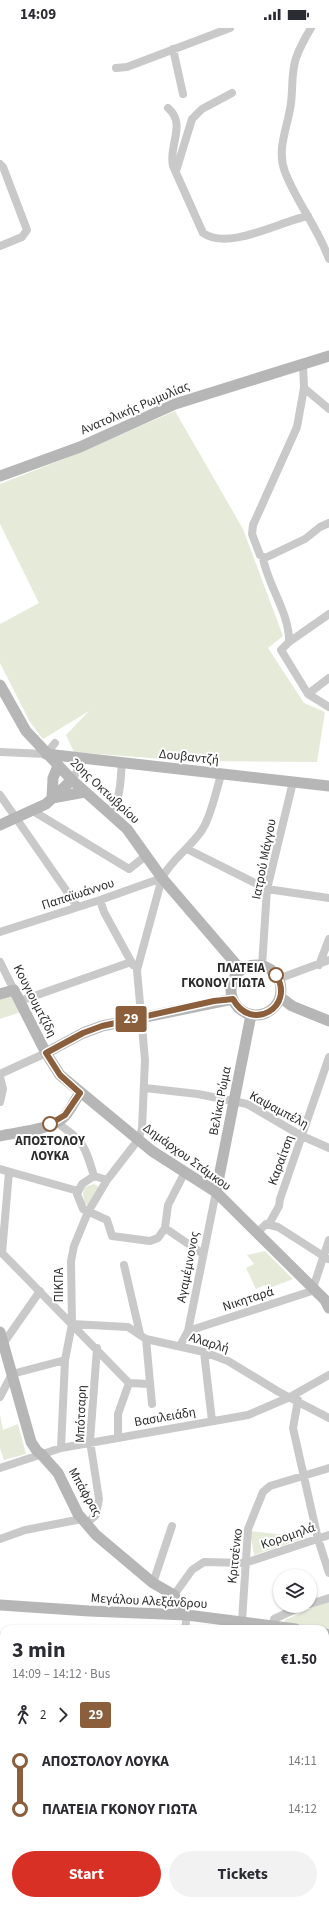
<!DOCTYPE html>
<meta charset="utf-8">
<style>
:root{--surface:#fff;--page:#f2f2f3;--text:#2b2b33;--muted:#7c7c81;--accent:#d93025}
body{margin:0;font-family:"Source Sans 3",sans-serif;background:var(--page);color:var(--text);height:100vh;display:flex;flex-direction:column;font-size:15px;white-space:nowrap}
*{box-sizing:border-box;margin:0}
p{font-size:13px;color:var(--muted)}
.icon{flex:none;width:22px;height:22px;fill:none;stroke:currentColor;stroke-width:2;stroke-linecap:round;stroke-linejoin:round}
.map{position:relative;flex:1;overflow:hidden}
.side{position:absolute;left:0px;top:1597px;width:329px;height:280px;display:flex;flex-direction:column;background:var(--surface);border-radius:12px 12px 0 0;box-shadow:0 1px 3px #0004}
.side>*{flex:none}
.badge{padding:0 8px;border-radius:3px;font-size:14px;line-height:26px}
.controls{position:absolute;left:273px;top:1541px;display:grid;gap:8px}
.controls a{display:grid;place-items:center;width:44px;height:44px;border-radius:50%;background:var(--surface);box-shadow:0 1px 3px #0004;font-size:20px}
.map>.badge{position:absolute;translate:-50% -50%;box-shadow:0 0 0 2px #fff}
.legs{display:flex;align-items:center;gap:6px;height:44px;padding:0 12px;font-size:13px}
.legs p{margin-inline-start:auto}
.headline{display:flex;align-items:center;justify-content:space-between;height:68px;padding:0 12px}
h1{font-size:22px;font-weight:700;line-height:30px}
.cta{display:flex;gap:8px;margin-top:auto;padding:8px 12px}
.cta a{flex:1;height:46px;border-radius:24px;background:var(--accent);color:#fff;font-size:16px;font-weight:700;line-height:46px;text-align:center}
.cta a+a{background:var(--page);color:var(--text)}
ul{padding:0 12px;list-style:none}
li{display:flex;align-items:center;gap:14px;height:48px;font-size:15px}
li i{display:grid;place-items:center;width:6px;height:100%;margin:0 5px;background:currentColor}
li i::after{content:'';width:10px;height:10px;margin:-5px;border:3px solid;border-radius:50%;background:var(--surface)}
li p{margin-inline-start:auto}
li:first-child i{background:linear-gradient(#0000 50%,currentColor 0)}
li:last-child i{background:linear-gradient(currentColor 50%,#0000 0)}
.status{display:flex;justify-content:space-between;align-items:center;height:28px;padding:0 20px;background:var(--surface);direction:ltr}
.status svg{height:11px;fill:currentColor}
.map>svg:first-child{display:block}
.green{fill:#e5ead9}
.lines{fill:none;stroke-linecap:round;stroke-linejoin:round}
.street{stroke:#c9c9c9;stroke-width:8}
.secondary{stroke:#b6b6b6;stroke-width:11}
.line-1-casing{stroke:#fff;stroke-width:9}
.line-1{stroke:#8b5e3c;stroke-width:6}
.stop-1-dot{fill:#fff;stroke:#8b5e3c;stroke-width:2}
.labels{text-anchor:middle;dominant-baseline:central;stroke-width:4;stroke-linejoin:round;paint-order:stroke}
.street-label{font-size:13px;fill:#2c2c2c;stroke:#fff}
.stop-label{font-size:13px;font-weight:bold;fill:#2c2c2c;stroke:#fff;text-anchor:end}
</style>
<div class="status"><b>14:09</b><svg viewBox="0 0 49 12"><path d="M0 12V9h3v3zM5 12V6h3v6zM10 12V3h3v9zM15 12V0h3v12zM26 1h20v11H26zM47 4h2v5h-2z"/></svg></div>
<div class="map">
<svg width="329" height="1877" viewBox="0 0 329 1877">
<rect width="100%" height="100%" fill="#fff"/>
<path class="green" d="M 175,383 L 243,501 L 283,608 L 268,620 L 304,675 L 325,684 L 317,734 L 187,733 L 74,724 L 66,707 L 89,683 L 43,711 L 30,694 L 0,635 L 0,596 L 39,575 L 0,496 L 0,456 L 79,425 Z
M 16,964 L 24,983 L 0,991 L 0,969 Z
M 94,1156 L 99,1159 L 88,1178 L 84,1175 L 83,1165 L 85,1159 Z
M 265,1223 L 293,1251 L 267,1261 L 265,1257 L 256,1261 L 246,1240 L 254,1236 L 247,1227 Z
M 0,1387 L 3,1402 L 18,1396 L 26,1426 L 4,1432 L 0,1420 Z
M 250,1503 L 306,1509 L 311,1508 L 254,1527 Z
M 329,1572 L 329,1604 L 325,1601 L 284,1599 L 285,1592 Z"/>
<g class="lines">
<path class="street" d="M 311,0 C 305,10 300,19 296,30 C 291,45 293,60 291,75 C 288,99 276,121 285,144 C 297,175 318,200 329,231
M 173,21 L 183,66
M 116,40 L 127,39 L 230,0
M 168,80 C 187,96 168,118 173,138 L 203,205 C 229,223 281,193 308,188
M 0,136 L 3,139 L 27,202 L 22,209 L 0,218
M 176,143 L 192,91 L 202,81 L 232,65
M 303,337 L 304,360 L 329,381
M 304,360 L 297,399 L 253,497 L 252,506 L 260,527 L 265,530 L 305,511 L 320,499 L 329,495
M 263,530 C 268,558 290,586 289,614
M 329,586 L 289,614 L 281,622 L 308,666 L 329,679
M 308,666 L 329,650
M 0,724 L 46,726 L 55,715
M 72,752 L 84,731
M 0,767 L 77,878
M 33,783 L 129,841 L 147,827
M 108,783 C 122,774 120,751 122,736
M 187,821 L 267,861 L 329,870
M 100,872 L 104,884 L 133,937
M 0,904 L 100,872 L 162,850
M 0,934 L 14,962
M 319,937 L 329,911
M 262,938 L 267,861 L 293,754
M 278,951 L 329,932
M 20,973 L 131,934
M 0,1046 L 46,1025
M 0,1049 L 3,1061 L 0,1074
M 145,1060 L 198,1066 L 247,1076 L 302,1108 L 329,1120
M 56,1094 C 84,1114 84,1115 94,1148
M 0,1141 L 78,1163
M 107,1152 L 94,1148 L 82,1156 L 77,1166 L 83,1181 L 107,1192 L 112,1208 L 150,1213 L 158,1210 L 165,1200 L 203,1226
M 269,1196 L 279,1178 L 280,1171 L 329,1029
M 165,1200 L 168,1177 L 185,1144
M 257,1205 L 266,1196 L 278,1199 L 328,1231
M 0,1225 L 2,1225 L 129,1355 L 149,1356
M 2,1225 L 9,1144
M 124,1237 L 140,1306
M 72,1296 L 128,1299 L 146,1311 L 204,1324 L 228,1333 L 279,1364 L 329,1390
M 188,1303 L 315,1262 L 313,1260 L 329,1212
M 146,1311 L 152,1376
M 3,1316 L 40,1263
M 180,1318 L 188,1303 L 216,1164
M 204,1324 L 212,1393
M 0,1369 L 12,1346 L 65,1332
M 298,1372 L 293,1400 L 318,1511 L 329,1545
M 118,1410 L 118,1386 L 129,1355
M 61,1420 L 65,1332 L 72,1296 L 71,1233 L 74,1218 L 88,1184 L 107,1152 L 138,1112 L 142,1101 L 145,1032 L 137,942 L 162,850 C 171,832 191,819 202,802 C 211,789 216,763 221,747
M 0,1440 L 61,1420 L 248,1387 L 290,1369 L 329,1347
M 86,1496 L 96,1487 L 99,1471 L 90,1413 L 97,1320
M 0,1511 L 25,1502 L 82,1491
M 153,1555 L 172,1498
M 174,1567 L 192,1542 L 204,1534 L 245,1535 L 329,1507
M 310,1576 L 329,1570
M 242,1593 L 248,1501 L 263,1464 L 270,1458 L 329,1440
M 273,1597 L 274,1591 L 302,1578
M 185,1601 L 187,1587
M 325,1709 L 329,1708
M 325,1754 L 329,1753
M 204,1873 L 205,1877"/>
<path class="secondary" d="M 0,448 L 80,419 L 175,376 L 329,328
M 0,657 L 26,703 L 72,752 L 127,801 L 162,850 L 241,942
M 46,726 L 329,758
M 58,738 L 53,750 L 52,770 L 85,764
M 0,797 L 46,776 L 72,752
M231 962a25 25 0 1 1 50 0a25 25 0 1 1-50 0Z
M 0,966 L 14,962 L 46,1025 L 60,1047 L 152,1123 L 216,1164 L 325,1272 L 329,1280
M 280,969 L 292,978 L 329,993
M 46,1025 L 83,1005 L 102,998 L 233,971
M 0,1108 C 18,1104 52,1102 65,1088 C 71,1081 75,1072 80,1065
M 216,1164 L 251,987
M 0,1304 L 31,1414 L 37,1423 L 41,1426 L 58,1445 L 78,1486 L 96,1507 L 153,1555 L 174,1567 L 182,1585 L 187,1587
M 0,1577 L 89,1583 L 187,1587 L 296,1601
M 325,1606 L 329,1607"/>
</g>
<g class="lines">
<defs>
<path id="line-1" d="M 50,1096 L 65,1087 L 80,1065 L 60,1047 L 46,1025 L 83,1005 L 102,998 L 214,973 L 233,971 C 251,1005 296,979 276,947"/>
</defs>
<use href="#line-1" class="line-1-casing"/>
<use href="#line-1" class="line-1"/>
</g>
<g class="stop-1-dot">
<circle cx="276" cy="947" r="7"/>
<circle cx="50" cy="1096" r="7"/>
</g>
<g class="labels">
<g class="street-label">
<text transform="translate(135 380) rotate(-23)">Ανατολικής Ρωμυλίας</text>
<text transform="translate(189 729) rotate(6)">Δουβαντζή</text>
<text transform="translate(105 763) rotate(43)">20ης Οκτωβρίου</text>
<text transform="translate(264 831) rotate(-79)">Ιατρού Μάγγου</text>
<text transform="translate(78 866) rotate(-18)">Παπαϊωάννου</text>
<text transform="translate(35 973) rotate(63)">Κουγιουμτζίδη</text>
<text transform="translate(220 1073) rotate(-79)">Βελίκα Ρώμα</text>
<text transform="translate(279 1082) rotate(28)">Καψαμπέλη</text>
<text transform="translate(187 1129) rotate(36)">Δημάρχου Στάμκου</text>
<text transform="translate(281 1132) rotate(-70)">Καραίτση</text>
<text transform="translate(188 1239) rotate(-79)">Αγαμέμνονος</text>
<text transform="translate(59 1257) rotate(-90)">ΠΙΚΠΑ</text>
<text transform="translate(248 1271) rotate(-18)">Νικηταρά</text>
<text transform="translate(209 1315) rotate(17)">Αλαρλή</text>
<text transform="translate(81 1386) rotate(-88)">Μπότσαρη</text>
<text transform="translate(165 1389) rotate(-10)">Βασιλειάδη</text>
<text transform="translate(85 1464) rotate(60)">Μπάφρας</text>
<text transform="translate(288 1508) rotate(-19)">Κορομηλά</text>
<text transform="translate(235 1528) rotate(-84)">Κριτσένκο</text>
<text transform="translate(149 1573) rotate(3)">Μεγάλου Αλεξάνδρου</text>
</g>
<g class="stop-label">
<text x="265" y="940">ΠΛΑΤΕΙΑ<tspan x="265" dy="15">ΓΚΟΝΟΥ ΓΙΩΤΑ</tspan></text>
<text x="50" y="1113" text-anchor="middle">ΑΠΟΣΤΟΛΟΥ<tspan x="50" dy="15">ΛΟΥΚΑ</tspan></text>
</g>
</g>
</svg>
<div class="controls">
<a><svg class="icon" aria-label="layers" viewBox="0 0 24 24"><path d="M12 4l9 5-9 5-9-5zM3 14l9 5 9-5"/></svg></a>
</div>
<b class="badge" style="left:131px;top:991px;background:#8b5e3c;color:#fff">29</b>
<section class="side">
<div class="headline"><div><h1>3 min</h1><p>14:09 – 14:12 · Bus</p></div><b>€1.50</b></div>
<div class="legs"><svg class="icon" aria-label="walk" viewBox="0 0 24 24"><circle cx="13" cy="4" r="2"/><path d="M13 8l-2 6 4 7M11 14l-3 7M7 12l3-4h3l4 4"/></svg>2<svg class="icon" aria-label="forward" viewBox="0 0 24 24"><path d="M9 5l7 7-7 7"/></svg><b class="badge" style="background:#8b5e3c;color:#fff">29</b></div>
<ul>
<li><i style="color:#8b5e3c"></i><b>ΑΠΟΣΤΟΛΟΥ ΛΟΥΚΑ</b><p>14:11</p></li>
<li><i style="color:#8b5e3c"></i><b>ΠΛΑΤΕΙΑ ΓΚΟΝΟΥ ΓΙΩΤΑ</b><p>14:12</p></li>
</ul>
<div class="cta"><a>Start</a><a>Tickets</a></div>
</section>
</div>
